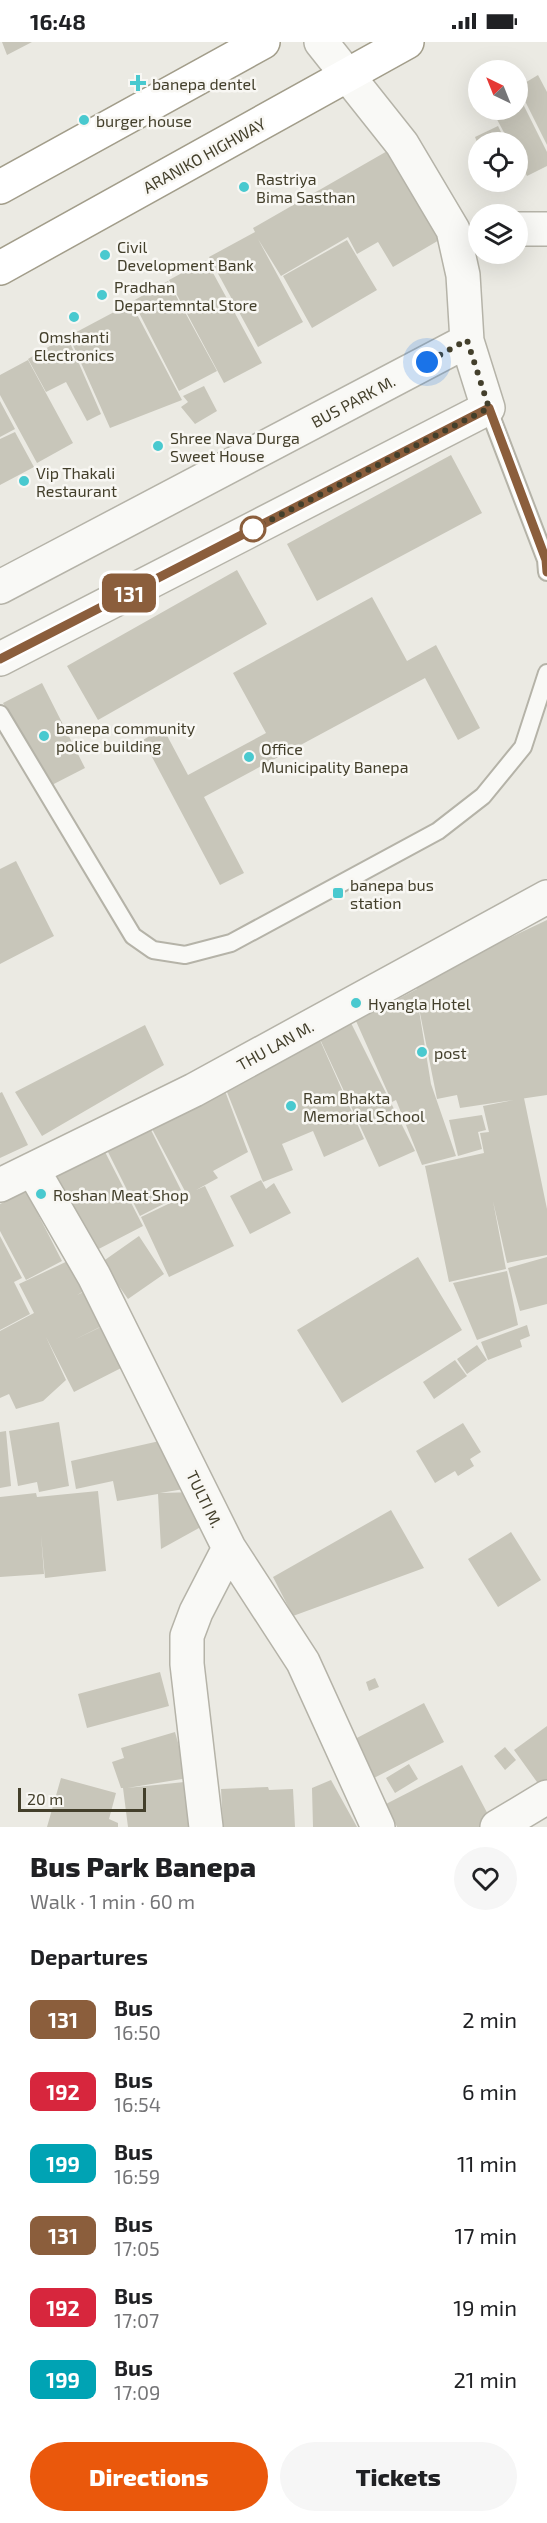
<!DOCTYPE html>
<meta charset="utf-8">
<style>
:root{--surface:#fff;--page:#f6f6f6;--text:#202124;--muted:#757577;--accent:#ea580c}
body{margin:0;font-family:"Exo 2",sans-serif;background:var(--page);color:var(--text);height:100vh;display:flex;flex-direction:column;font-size:22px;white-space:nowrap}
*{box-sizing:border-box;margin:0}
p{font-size:20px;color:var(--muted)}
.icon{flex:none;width:33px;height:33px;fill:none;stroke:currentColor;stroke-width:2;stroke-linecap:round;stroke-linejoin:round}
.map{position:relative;height:1785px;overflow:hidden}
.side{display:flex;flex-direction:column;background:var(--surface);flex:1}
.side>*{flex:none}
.badge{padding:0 12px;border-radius:9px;font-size:21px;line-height:39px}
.needle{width:39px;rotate:317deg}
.controls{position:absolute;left:468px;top:18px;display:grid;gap:12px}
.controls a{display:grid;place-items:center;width:60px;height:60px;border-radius:50%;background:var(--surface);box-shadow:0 6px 24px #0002;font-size:30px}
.scale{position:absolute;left:18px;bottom:15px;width:128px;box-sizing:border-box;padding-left:6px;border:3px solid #433f2b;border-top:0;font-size:16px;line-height:21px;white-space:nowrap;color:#433f2b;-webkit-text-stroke:4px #f8f7f3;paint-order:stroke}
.you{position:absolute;width:30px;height:30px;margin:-15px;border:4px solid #fff;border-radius:50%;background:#1a73e8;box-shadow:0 0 0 9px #1a73e833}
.map>.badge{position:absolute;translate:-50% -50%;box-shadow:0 0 0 3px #fff}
h2{padding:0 30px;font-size:22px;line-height:54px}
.round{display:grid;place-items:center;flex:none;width:63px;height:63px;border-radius:32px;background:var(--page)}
.summary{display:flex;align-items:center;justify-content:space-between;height:102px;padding:0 30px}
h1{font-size:28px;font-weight:800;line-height:45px}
.cta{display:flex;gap:12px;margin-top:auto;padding:12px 30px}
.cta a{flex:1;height:69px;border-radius:36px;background:var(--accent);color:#fff;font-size:24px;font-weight:800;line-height:69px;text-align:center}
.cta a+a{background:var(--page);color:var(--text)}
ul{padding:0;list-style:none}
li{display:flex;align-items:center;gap:18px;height:72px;padding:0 30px}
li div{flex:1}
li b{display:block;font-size:22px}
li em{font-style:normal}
li .badge{min-width:66px;font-weight:700;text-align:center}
.status{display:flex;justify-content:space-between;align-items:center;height:42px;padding:0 30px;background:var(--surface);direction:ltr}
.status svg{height:16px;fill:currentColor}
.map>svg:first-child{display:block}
.building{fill:#c8c6ba}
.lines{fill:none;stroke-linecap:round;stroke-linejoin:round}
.service-casing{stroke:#b5b3a8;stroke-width:20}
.minor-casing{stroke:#b5b3a8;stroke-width:36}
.trunk-casing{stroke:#a29d8a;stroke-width:36}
.service{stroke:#f9f9f6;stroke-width:16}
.minor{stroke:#f9f9f6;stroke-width:33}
.trunk{stroke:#fff;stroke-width:33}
.line-casing{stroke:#fff;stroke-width:14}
.line{stroke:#8b5e3c;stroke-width:9}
.walk{stroke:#433f2b;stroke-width:6;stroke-dasharray:0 10.8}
.poi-dot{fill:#49c9cf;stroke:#f8f7f3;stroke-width:2}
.stop-dot{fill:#fff;stroke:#8b5e3c;stroke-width:3}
.labels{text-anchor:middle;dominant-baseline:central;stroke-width:5;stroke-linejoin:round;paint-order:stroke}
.poi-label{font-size:16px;fill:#433f2b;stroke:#f8f7f3;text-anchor:start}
.street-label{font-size:16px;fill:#433f2b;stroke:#f8f7f3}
</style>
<div class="status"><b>16:48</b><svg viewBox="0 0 49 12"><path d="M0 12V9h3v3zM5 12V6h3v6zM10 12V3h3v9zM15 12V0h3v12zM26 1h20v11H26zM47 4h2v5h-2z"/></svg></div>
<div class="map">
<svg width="547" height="1785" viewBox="0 0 547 1785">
<rect width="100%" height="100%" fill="#ebeae3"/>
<path class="building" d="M 2,0 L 32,0 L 7,13 Z
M 538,33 L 547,50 L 547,103 L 518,45 Z
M 518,52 L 547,110 L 547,124 L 527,134 L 518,116 L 518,100 L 509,100 L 492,68 L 518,68 Z
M 498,84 L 506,100 L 477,100 L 475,95 Z
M 396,104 L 441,197 L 393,225 L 378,200 L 357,212 L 348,195 L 281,234 L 258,197 L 303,280 L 258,305 L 209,215 L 255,190 L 253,186 Z
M 347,198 L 377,248 L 312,286 L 283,234 Z
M 206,218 L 262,321 L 224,341 L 169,238 Z
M 168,239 L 217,329 L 179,349 L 133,259 Z
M 131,261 L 182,358 L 110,386 L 69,294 Z
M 67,294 L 101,372 L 87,379 L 66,340 L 46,350 L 28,317 Z
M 28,318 L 73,401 L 37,421 L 0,353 L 0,333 Z
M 204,344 L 217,369 L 195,382 L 181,365 L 188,360 L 183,354 Z
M 0,359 L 15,387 L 0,395 Z
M 15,390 L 34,425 L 0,443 L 0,397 Z
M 451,413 L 482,471 L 317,559 L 287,502 Z
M 237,528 L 267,582 L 98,678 L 67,624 Z
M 372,555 L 407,619 L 436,603 L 480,686 L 458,698 L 425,636 L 204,755 L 244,831 L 220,843 L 143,698 L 163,686 L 188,733 L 266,691 L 233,631 Z
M 42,641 L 85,726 L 46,746 L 3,661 Z
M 16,819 L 54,894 L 0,922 L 0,827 Z
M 547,878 L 547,1053 L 460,1066 L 457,1053 L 437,1057 L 417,956 L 431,1042 L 456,1114 L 422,1123 L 396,1058 L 392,1060 L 356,979 L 417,947 L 414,932 L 461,919 Z
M 350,979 L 415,1109 L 379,1125 L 319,995 Z
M 145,983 L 164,1023 L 42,1094 L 15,1050 Z
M 319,996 L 364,1097 L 324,1115 L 313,1089 L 282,1102 L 293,1128 L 263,1140 L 223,1040 Z
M 222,1041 L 248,1110 L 213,1129 L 218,1136 L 196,1148 L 205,1144 L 234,1204 L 169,1235 L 141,1175 L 187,1153 L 151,1085 Z
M 2,1050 L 28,1103 L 0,1116 L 0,1051 Z
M 524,1056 L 547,1167 L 547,1213 L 507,1221 L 493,1159 L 506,1227 L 449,1240 L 425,1124 L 484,1111 L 480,1091 L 489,1090 L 483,1064 Z
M 482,1073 L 486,1088 L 478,1090 L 482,1107 L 458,1114 L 449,1078 Z
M 149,1084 L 183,1152 L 140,1174 L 106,1106 Z
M 103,1106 L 143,1184 L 89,1212 L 49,1134 Z
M 261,1138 L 266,1147 L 274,1141 L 291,1171 L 250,1192 L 230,1154 Z
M 26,1149 L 62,1219 L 26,1238 L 0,1189 L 0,1162 Z
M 0,1194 L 22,1236 L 14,1240 L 30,1272 L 0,1288 Z
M 139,1194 L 164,1232 L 128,1257 L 102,1220 Z
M 418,1215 L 462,1288 L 342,1361 L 297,1288 Z
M 547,1215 L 547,1262 L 520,1269 L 508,1226 Z
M 72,1217 L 86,1248 L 77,1253 L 88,1248 L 110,1280 L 74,1298 L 107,1282 L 127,1323 L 74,1350 L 46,1295 L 66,1338 L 43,1359 L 16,1367 L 9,1352 L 0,1356 L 0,1289 L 34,1271 L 19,1242 Z
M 507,1229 L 518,1283 L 477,1298 L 453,1241 Z
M 527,1283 L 530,1294 L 520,1298 L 522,1305 L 488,1318 L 481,1300 Z
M 477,1303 L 487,1318 L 467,1332 L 457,1317 Z
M 455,1318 L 467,1334 L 434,1357 L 423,1340 Z
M 59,1380 L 69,1444 L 39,1450 L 37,1440 L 18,1444 L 9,1389 Z
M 463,1381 L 481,1410 L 470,1417 L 474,1424 L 458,1434 L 455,1429 L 435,1441 L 416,1409 Z
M 6,1389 L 11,1444 L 0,1446 L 0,1390 Z
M 164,1398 L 184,1447 L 160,1451 L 197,1450 L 208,1481 L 161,1507 L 158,1452 L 117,1459 L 113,1439 L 76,1447 L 71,1419 Z
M 98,1449 L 106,1529 L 45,1536 L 41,1493 L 44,1532 L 0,1535 L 0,1455 L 36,1451 L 37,1455 Z
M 391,1468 L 424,1526 L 293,1574 L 273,1535 Z
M 511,1490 L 541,1538 L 498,1565 L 468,1517 Z
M 160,1630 L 169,1664 L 87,1686 L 78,1652 Z
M 375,1636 L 379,1645 L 369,1649 L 366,1640 Z
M 424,1661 L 444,1700 L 372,1737 L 353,1698 Z
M 547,1684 L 547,1744 L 542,1747 L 514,1708 Z
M 175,1690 L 188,1736 L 127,1746 L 194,1739 L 198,1785 L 128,1785 L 123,1746 L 121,1746 L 112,1720 L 124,1716 L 121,1706 Z
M 505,1705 L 516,1718 L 505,1728 L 494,1714 Z
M 409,1722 L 418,1737 L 395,1751 L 386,1736 Z
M 462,1723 L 493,1782 L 488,1785 L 397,1785 L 386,1762 Z
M 61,1736 L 116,1751 L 109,1777 L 118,1781 L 118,1785 L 47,1785 Z
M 331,1738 L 357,1785 L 313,1785 L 312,1746 Z
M 268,1745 L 269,1748 L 293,1747 L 295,1785 L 223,1785 L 221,1747 Z"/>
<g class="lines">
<defs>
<path id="service" d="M 488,366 L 546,518 L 547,530
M 0,672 L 133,894 L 153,908 L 185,913 L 231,901 L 438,789 L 483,754 L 523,705 L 547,631"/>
<path id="minor" d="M 518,187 L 547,187
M 0,545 L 467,299 L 463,233 L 453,188 L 402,102 L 321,0
M 0,617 L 488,366 L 467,299
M 33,1128 L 94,1234 L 229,1506 L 303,1620 L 378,1785
M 0,1143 L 194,1048 L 547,855
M 206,1785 L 187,1622 L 187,1594 L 196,1570 L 229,1506
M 497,1785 L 547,1755"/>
<path id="trunk" d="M 0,145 L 263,0
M 0,226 L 407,0"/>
</defs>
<use href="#service" class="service-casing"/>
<use href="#minor" class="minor-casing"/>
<use href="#trunk" class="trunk-casing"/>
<use href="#service" class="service"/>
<use href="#minor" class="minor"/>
<use href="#trunk" class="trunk"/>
</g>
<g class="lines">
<defs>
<path id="line" d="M 0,617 L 489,366 L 546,518 L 547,530"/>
</defs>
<use href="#line" class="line-casing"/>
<use href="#line" class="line"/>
<path class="walk" d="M 253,487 L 489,366 L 467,298 L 427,320"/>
</g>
<g class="poi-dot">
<path d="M135 32h6v6h6v6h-6v6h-6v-6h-6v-6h6z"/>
<circle cx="84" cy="78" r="6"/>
<circle cx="244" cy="145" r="6"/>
<circle cx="105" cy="213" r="6"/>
<circle cx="102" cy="253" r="6"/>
<circle cx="74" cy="275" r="6"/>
<circle cx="158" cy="404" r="6"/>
<circle cx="24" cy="439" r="6"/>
<circle cx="44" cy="694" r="6"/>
<circle cx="249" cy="715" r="6"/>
<rect x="332" y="845" width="12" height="12" rx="3"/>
<circle cx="356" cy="961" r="6"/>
<circle cx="422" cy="1010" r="6"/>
<circle cx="291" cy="1064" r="6"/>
<circle cx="41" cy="1152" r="6"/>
</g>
<circle class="stop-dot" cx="253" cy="487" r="12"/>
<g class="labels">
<g class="poi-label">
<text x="152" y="41">banepa dentel</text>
<text x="96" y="78">burger house</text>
<text x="256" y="136">Rastriya<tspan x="256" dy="18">Bima Sasthan</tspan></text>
<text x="117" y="204">Civil<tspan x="117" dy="18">Development Bank</tspan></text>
<text x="114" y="244">Pradhan<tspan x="114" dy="18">Departemntal Store</tspan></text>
<text x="74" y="294" text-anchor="middle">Omshanti<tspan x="74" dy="18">Electronics</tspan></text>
<text x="170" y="395">Shree Nava Durga<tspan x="170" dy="18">Sweet House</tspan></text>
<text x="36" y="430">Vip Thakali<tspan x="36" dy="18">Restaurant</tspan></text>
<text x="56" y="685">banepa community<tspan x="56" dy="18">police building</tspan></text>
<text x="261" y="706">Office<tspan x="261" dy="18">Municipality Banepa</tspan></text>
<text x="350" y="842">banepa bus<tspan x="350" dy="18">station</tspan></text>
<text x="368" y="961">Hyangla Hotel</text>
<text x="434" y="1010">post</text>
<text x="303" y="1055">Ram Bhakta<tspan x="303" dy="18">Memorial School</tspan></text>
<text x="53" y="1152">Roshan Meat Shop</text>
</g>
<g class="street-label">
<text transform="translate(204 113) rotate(-29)">ARANIKO HIGHWAY</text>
<text transform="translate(353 359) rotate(-28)">BUS PARK M.</text>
<text transform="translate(275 1003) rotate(-29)">THU LAN M.</text>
<text transform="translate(205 1457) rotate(64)">TULTI M.</text>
</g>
</g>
</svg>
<div class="controls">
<a><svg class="needle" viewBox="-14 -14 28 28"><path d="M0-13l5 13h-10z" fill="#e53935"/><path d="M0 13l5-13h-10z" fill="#757577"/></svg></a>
<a><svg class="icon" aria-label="locate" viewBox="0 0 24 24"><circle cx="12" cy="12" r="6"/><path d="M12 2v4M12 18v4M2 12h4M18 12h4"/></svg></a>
<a><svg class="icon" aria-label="layers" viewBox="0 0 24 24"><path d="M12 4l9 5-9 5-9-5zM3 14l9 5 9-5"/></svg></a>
</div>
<div class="scale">20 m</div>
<div class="you" style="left:427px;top:320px"></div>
<b class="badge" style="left:129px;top:551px;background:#8b5e3c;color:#fff">131</b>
</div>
<section class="side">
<div class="summary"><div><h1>Bus Park Banepa</h1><p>Walk · 1 min · 60 m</p></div><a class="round"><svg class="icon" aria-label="heart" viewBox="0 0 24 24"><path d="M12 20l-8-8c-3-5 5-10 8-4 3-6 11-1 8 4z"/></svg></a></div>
<h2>Departures</h2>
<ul>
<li><span class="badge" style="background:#8b5e3c;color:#fff">131</span><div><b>Bus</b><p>16:50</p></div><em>2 min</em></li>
<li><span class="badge" style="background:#d7263d;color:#fff">192</span><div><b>Bus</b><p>16:54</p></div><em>6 min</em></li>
<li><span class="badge" style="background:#00a3b4;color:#fff">199</span><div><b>Bus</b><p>16:59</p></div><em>11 min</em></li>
<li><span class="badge" style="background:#8b5e3c;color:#fff">131</span><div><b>Bus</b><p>17:05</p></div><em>17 min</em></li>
<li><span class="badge" style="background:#d7263d;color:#fff">192</span><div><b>Bus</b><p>17:07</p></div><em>19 min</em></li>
<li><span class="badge" style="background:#00a3b4;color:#fff">199</span><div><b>Bus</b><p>17:09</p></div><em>21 min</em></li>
</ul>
<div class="cta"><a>Directions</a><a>Tickets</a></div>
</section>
